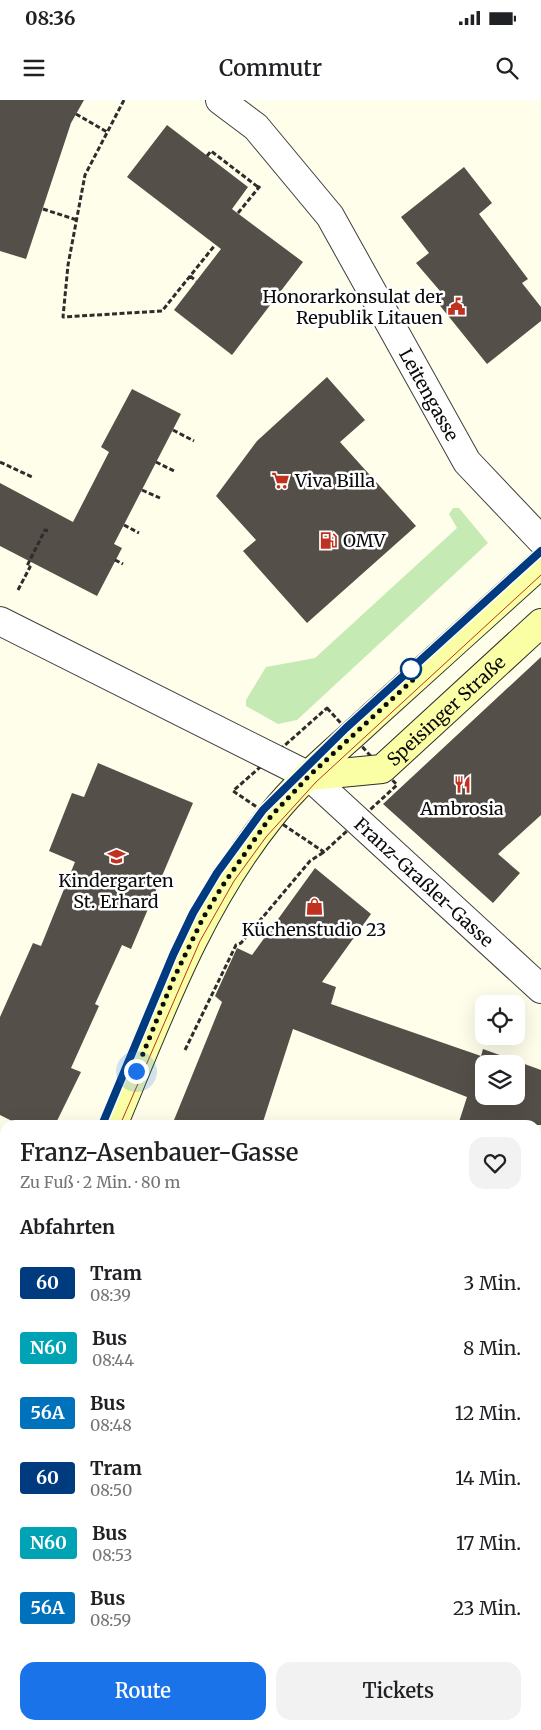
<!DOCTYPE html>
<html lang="de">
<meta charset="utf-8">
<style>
:root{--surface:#fff;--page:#f2f2f2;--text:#202124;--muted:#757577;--accent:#1a73e8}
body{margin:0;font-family:Merriweather,serif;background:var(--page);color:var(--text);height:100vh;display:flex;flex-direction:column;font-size:19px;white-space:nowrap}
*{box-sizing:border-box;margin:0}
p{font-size:16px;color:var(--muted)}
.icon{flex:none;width:28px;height:28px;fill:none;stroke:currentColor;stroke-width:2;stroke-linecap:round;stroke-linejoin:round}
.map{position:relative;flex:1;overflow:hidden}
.drawer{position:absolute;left:0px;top:1020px;width:541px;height:610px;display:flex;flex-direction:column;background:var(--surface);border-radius:15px 15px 0 0;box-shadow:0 5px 20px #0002}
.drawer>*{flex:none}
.badge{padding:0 10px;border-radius:4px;font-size:18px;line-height:32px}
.fabs{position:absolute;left:475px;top:895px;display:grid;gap:10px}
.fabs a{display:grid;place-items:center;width:50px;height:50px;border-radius:10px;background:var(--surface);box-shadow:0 5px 20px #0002;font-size:25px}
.you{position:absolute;width:25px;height:25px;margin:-12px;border:4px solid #fff;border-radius:50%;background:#1a73e8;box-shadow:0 0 0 8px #1a73e833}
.map>.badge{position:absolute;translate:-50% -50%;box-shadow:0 0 0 2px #fff}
h2{padding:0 20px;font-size:19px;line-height:45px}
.round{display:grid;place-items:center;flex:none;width:52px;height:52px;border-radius:15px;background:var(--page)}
.headline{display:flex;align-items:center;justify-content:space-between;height:85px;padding:0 20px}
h1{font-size:24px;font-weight:600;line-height:38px}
.button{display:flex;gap:10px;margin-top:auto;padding:10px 20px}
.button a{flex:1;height:58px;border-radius:15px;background:var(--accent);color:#fff;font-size:20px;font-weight:600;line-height:58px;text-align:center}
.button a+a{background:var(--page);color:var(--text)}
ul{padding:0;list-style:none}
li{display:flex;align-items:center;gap:15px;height:65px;padding:0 20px}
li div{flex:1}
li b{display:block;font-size:19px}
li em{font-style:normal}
li .badge{min-width:55px;font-weight:700;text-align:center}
.status{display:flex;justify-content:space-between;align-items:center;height:35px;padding:0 25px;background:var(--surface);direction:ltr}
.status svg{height:14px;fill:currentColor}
header{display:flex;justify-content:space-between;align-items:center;height:65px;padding:0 20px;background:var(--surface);font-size:22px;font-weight:600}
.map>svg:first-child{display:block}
.green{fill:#c6eab3}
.building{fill:#544f48;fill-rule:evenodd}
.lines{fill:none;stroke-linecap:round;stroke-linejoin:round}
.street-casing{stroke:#3e3e3e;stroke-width:30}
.secondary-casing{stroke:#2d2d2d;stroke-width:30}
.path{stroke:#2d2d2d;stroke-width:3;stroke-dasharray:5 2.5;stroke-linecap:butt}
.street{stroke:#fff;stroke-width:28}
.secondary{stroke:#faffa5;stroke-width:28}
.tram{stroke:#bf321f;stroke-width:1}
.line-casing{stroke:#fff;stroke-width:11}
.line{stroke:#003b80;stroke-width:8}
.walk{stroke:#0b0b0b;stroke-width:5;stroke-dasharray:0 9}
.stop-dot{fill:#fff;stroke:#003b80;stroke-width:2.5}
.labels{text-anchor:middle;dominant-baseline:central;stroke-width:5;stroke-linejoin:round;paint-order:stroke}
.poi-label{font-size:18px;fill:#0b0b0b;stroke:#fff}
.street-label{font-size:18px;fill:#0b0b0b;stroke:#fff}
</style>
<div class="status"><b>08:36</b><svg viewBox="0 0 49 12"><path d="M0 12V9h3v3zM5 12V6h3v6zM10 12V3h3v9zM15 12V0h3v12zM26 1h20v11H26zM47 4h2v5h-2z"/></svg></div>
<header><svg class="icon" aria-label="menu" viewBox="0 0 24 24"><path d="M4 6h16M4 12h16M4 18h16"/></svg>Commutr<svg class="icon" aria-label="search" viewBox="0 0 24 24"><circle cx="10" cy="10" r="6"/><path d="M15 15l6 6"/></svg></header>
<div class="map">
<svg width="541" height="1630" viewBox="0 0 541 1630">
<rect width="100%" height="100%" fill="#fffeea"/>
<path class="green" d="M 453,408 L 459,408 L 488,443 L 297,620 L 278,624 L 246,606 L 246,600 L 266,567 L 315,558 L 457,428 L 449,414 Z"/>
<path class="building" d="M 0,0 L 84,0 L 71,23 L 26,159 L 0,151 Z
M 167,25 L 248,87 L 232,109 L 303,162 L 232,255 L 174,210 L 221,149 L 127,77 Z
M 464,67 L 492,103 L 479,114 L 528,179 L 522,183 L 541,207 L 541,221 L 487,264 L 433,197 L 440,191 L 416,163 L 429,153 L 401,117 Z
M 327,277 L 365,320 L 340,342 L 416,426 L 307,523 L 243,451 L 256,440 L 216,396 L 257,341 Z
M 132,289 L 181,314 L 114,444 L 122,448 L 97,496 L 0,446 L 0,383 L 73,422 L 109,352 L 101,347 Z
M 541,557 L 541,715 L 498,754 L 520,773 L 493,803 L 383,704 Z
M 98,663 L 193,703 L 131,849 L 122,845 L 95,904 L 99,906 L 71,968 L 81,972 L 55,1025 L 20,1025 L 0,1015 L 0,917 L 33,843 L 41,846 L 75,762 L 49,751 L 72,693 L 84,697 Z
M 315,768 L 371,814 L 322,882 L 336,887 L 331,904 L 481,956 L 483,949 L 541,970 L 541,1025 L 458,1025 L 467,997 L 293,929 L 262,1025 L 172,1025 L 222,902 L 215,896 L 237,848 L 252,855 ZM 484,964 L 516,964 L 516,996 L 484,996 Z"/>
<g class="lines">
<defs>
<g id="street">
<path id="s1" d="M 220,0 L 256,27 L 330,116 L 467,362 L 541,440"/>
<path id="s2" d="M 0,521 L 309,676 L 541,889"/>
</g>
<g id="secondary">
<path id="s3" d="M 309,676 L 382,669 L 541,523"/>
<path d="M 113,1025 C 158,918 197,808 271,716 C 300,679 339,648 373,616 C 429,566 485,514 541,464"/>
<path d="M 0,1334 L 5,1319"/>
</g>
</defs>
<use href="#street" class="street-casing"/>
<use href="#secondary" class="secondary-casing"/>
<path class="path" d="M 124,0 L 85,75 L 68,165 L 63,217 L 162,211 L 215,145
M 76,14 L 107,32
M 207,56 L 211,51 L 258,87
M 43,109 L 77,120
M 238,113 L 260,86
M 190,176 L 196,181
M 173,330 L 194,341
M 0,362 L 32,377
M 156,362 L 176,372
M 142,390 L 160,398
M 124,425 L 139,433
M 115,460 L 123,464
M 18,490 L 30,467 L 27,466 L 45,430 L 49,431
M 327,608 L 397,685 L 324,752 L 233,691 Z
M 185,950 L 236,845 L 241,843 L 310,761 L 324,752
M 0,1450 L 5,1435"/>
<use href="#street" class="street"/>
<use href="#secondary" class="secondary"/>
<path class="tram" d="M 102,1025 L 173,855 L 193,813 L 217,773 L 263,711 L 345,628 L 541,451
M 120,1025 L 200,841 L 234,781 L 266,737 L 316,682 L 541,475
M 0,1303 L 5,1288
M 0,1366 L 5,1351"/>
</g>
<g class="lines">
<defs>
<path id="line" d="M 102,1025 L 173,855 L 193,813 L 217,773 L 263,710 L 346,628 L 541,451"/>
</defs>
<use href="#line" class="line-casing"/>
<use href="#line" class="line"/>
<path class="walk" d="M 136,971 L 173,880 L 203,818 L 223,785 L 271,716 L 309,676 L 417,576 L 411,569"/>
</g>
<defs>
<symbol id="civic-bare" viewBox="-9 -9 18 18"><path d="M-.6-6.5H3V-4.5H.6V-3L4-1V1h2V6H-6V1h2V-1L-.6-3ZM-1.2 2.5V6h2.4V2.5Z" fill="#bf321f" stroke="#fff" stroke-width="2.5" paint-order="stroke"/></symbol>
<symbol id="supermarket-bare" viewBox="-9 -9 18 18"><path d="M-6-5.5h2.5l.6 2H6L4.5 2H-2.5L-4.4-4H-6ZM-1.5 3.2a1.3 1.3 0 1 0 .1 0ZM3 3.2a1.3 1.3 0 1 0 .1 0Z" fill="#bf321f" stroke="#fff" stroke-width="2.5" paint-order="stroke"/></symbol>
<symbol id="fuel-bare" viewBox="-9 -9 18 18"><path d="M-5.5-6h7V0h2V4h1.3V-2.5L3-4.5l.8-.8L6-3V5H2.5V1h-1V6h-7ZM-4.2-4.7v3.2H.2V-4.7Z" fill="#bf321f" stroke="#fff" stroke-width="2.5" paint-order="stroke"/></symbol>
<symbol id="restaurant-bare" viewBox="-9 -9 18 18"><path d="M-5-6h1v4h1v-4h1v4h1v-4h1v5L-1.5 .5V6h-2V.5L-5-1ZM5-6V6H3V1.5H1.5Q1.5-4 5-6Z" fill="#bf321f" stroke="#fff" stroke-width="2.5" paint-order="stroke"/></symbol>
<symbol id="school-bare" viewBox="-9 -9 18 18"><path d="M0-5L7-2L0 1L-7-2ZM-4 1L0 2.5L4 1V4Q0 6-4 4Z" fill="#bf321f" stroke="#fff" stroke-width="2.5" paint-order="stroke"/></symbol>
<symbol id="shop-bare" viewBox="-9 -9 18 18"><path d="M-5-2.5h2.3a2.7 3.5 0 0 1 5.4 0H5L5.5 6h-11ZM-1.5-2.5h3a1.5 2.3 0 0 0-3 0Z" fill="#bf321f" stroke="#fff" stroke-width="2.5" paint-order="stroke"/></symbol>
</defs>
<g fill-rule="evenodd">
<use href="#civic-bare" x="444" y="194" width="25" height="25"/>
<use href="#supermarket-bare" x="268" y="368" width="25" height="25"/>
<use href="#fuel-bare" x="316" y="428" width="25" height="25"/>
<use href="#restaurant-bare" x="450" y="672" width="25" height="25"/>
<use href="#school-bare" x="104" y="744" width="25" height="25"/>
<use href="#shop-bare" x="302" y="794" width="25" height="25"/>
</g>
<circle class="stop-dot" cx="411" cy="569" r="10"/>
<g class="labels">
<g class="poi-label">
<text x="443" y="196" text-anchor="end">Honorarkonsulat der<tspan x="443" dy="21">Republik Litauen</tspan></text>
<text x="295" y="380" text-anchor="start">Viva Billa</text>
<text x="343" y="440" text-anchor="start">OMV</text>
<text x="462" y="708">Ambrosia</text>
<text x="116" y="780">Kindergarten<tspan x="116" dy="21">St. Erhard</tspan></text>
<text x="314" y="829">Küchenstudio 23</text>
</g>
<g class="street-label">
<text stroke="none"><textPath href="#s1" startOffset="365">Leitengasse</textPath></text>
<text stroke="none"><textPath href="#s3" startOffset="160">Speisinger Straße</textPath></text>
<text stroke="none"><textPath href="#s2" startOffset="502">Franz-Graßler-Gasse</textPath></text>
</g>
</g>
</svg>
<div class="fabs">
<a><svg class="icon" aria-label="locate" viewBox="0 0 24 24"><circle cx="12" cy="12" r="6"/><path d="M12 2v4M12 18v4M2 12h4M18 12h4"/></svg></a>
<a><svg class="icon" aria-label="layers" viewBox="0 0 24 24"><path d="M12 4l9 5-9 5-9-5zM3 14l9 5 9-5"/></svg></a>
</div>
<div class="you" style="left:136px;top:971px"></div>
<section class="drawer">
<div class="headline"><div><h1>Franz-Asenbauer-Gasse</h1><p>Zu Fuß · 2 Min. · 80 m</p></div><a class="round"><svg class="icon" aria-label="heart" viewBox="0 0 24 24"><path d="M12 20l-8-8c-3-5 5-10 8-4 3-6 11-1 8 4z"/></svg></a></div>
<h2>Abfahrten</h2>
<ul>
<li><span class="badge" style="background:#003b80;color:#fff">60</span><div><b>Tram</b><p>08:39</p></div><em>3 Min.</em></li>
<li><span class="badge" style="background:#00a3b4;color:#fff">N60</span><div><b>Bus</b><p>08:44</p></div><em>8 Min.</em></li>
<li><span class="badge" style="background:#0072bc;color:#fff">56A</span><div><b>Bus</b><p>08:48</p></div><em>12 Min.</em></li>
<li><span class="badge" style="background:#003b80;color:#fff">60</span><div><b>Tram</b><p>08:50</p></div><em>14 Min.</em></li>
<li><span class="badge" style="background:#00a3b4;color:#fff">N60</span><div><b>Bus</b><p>08:53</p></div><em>17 Min.</em></li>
<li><span class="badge" style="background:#0072bc;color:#fff">56A</span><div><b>Bus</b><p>08:59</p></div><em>23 Min.</em></li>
</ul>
<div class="button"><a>Route</a><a>Tickets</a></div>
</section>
</div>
